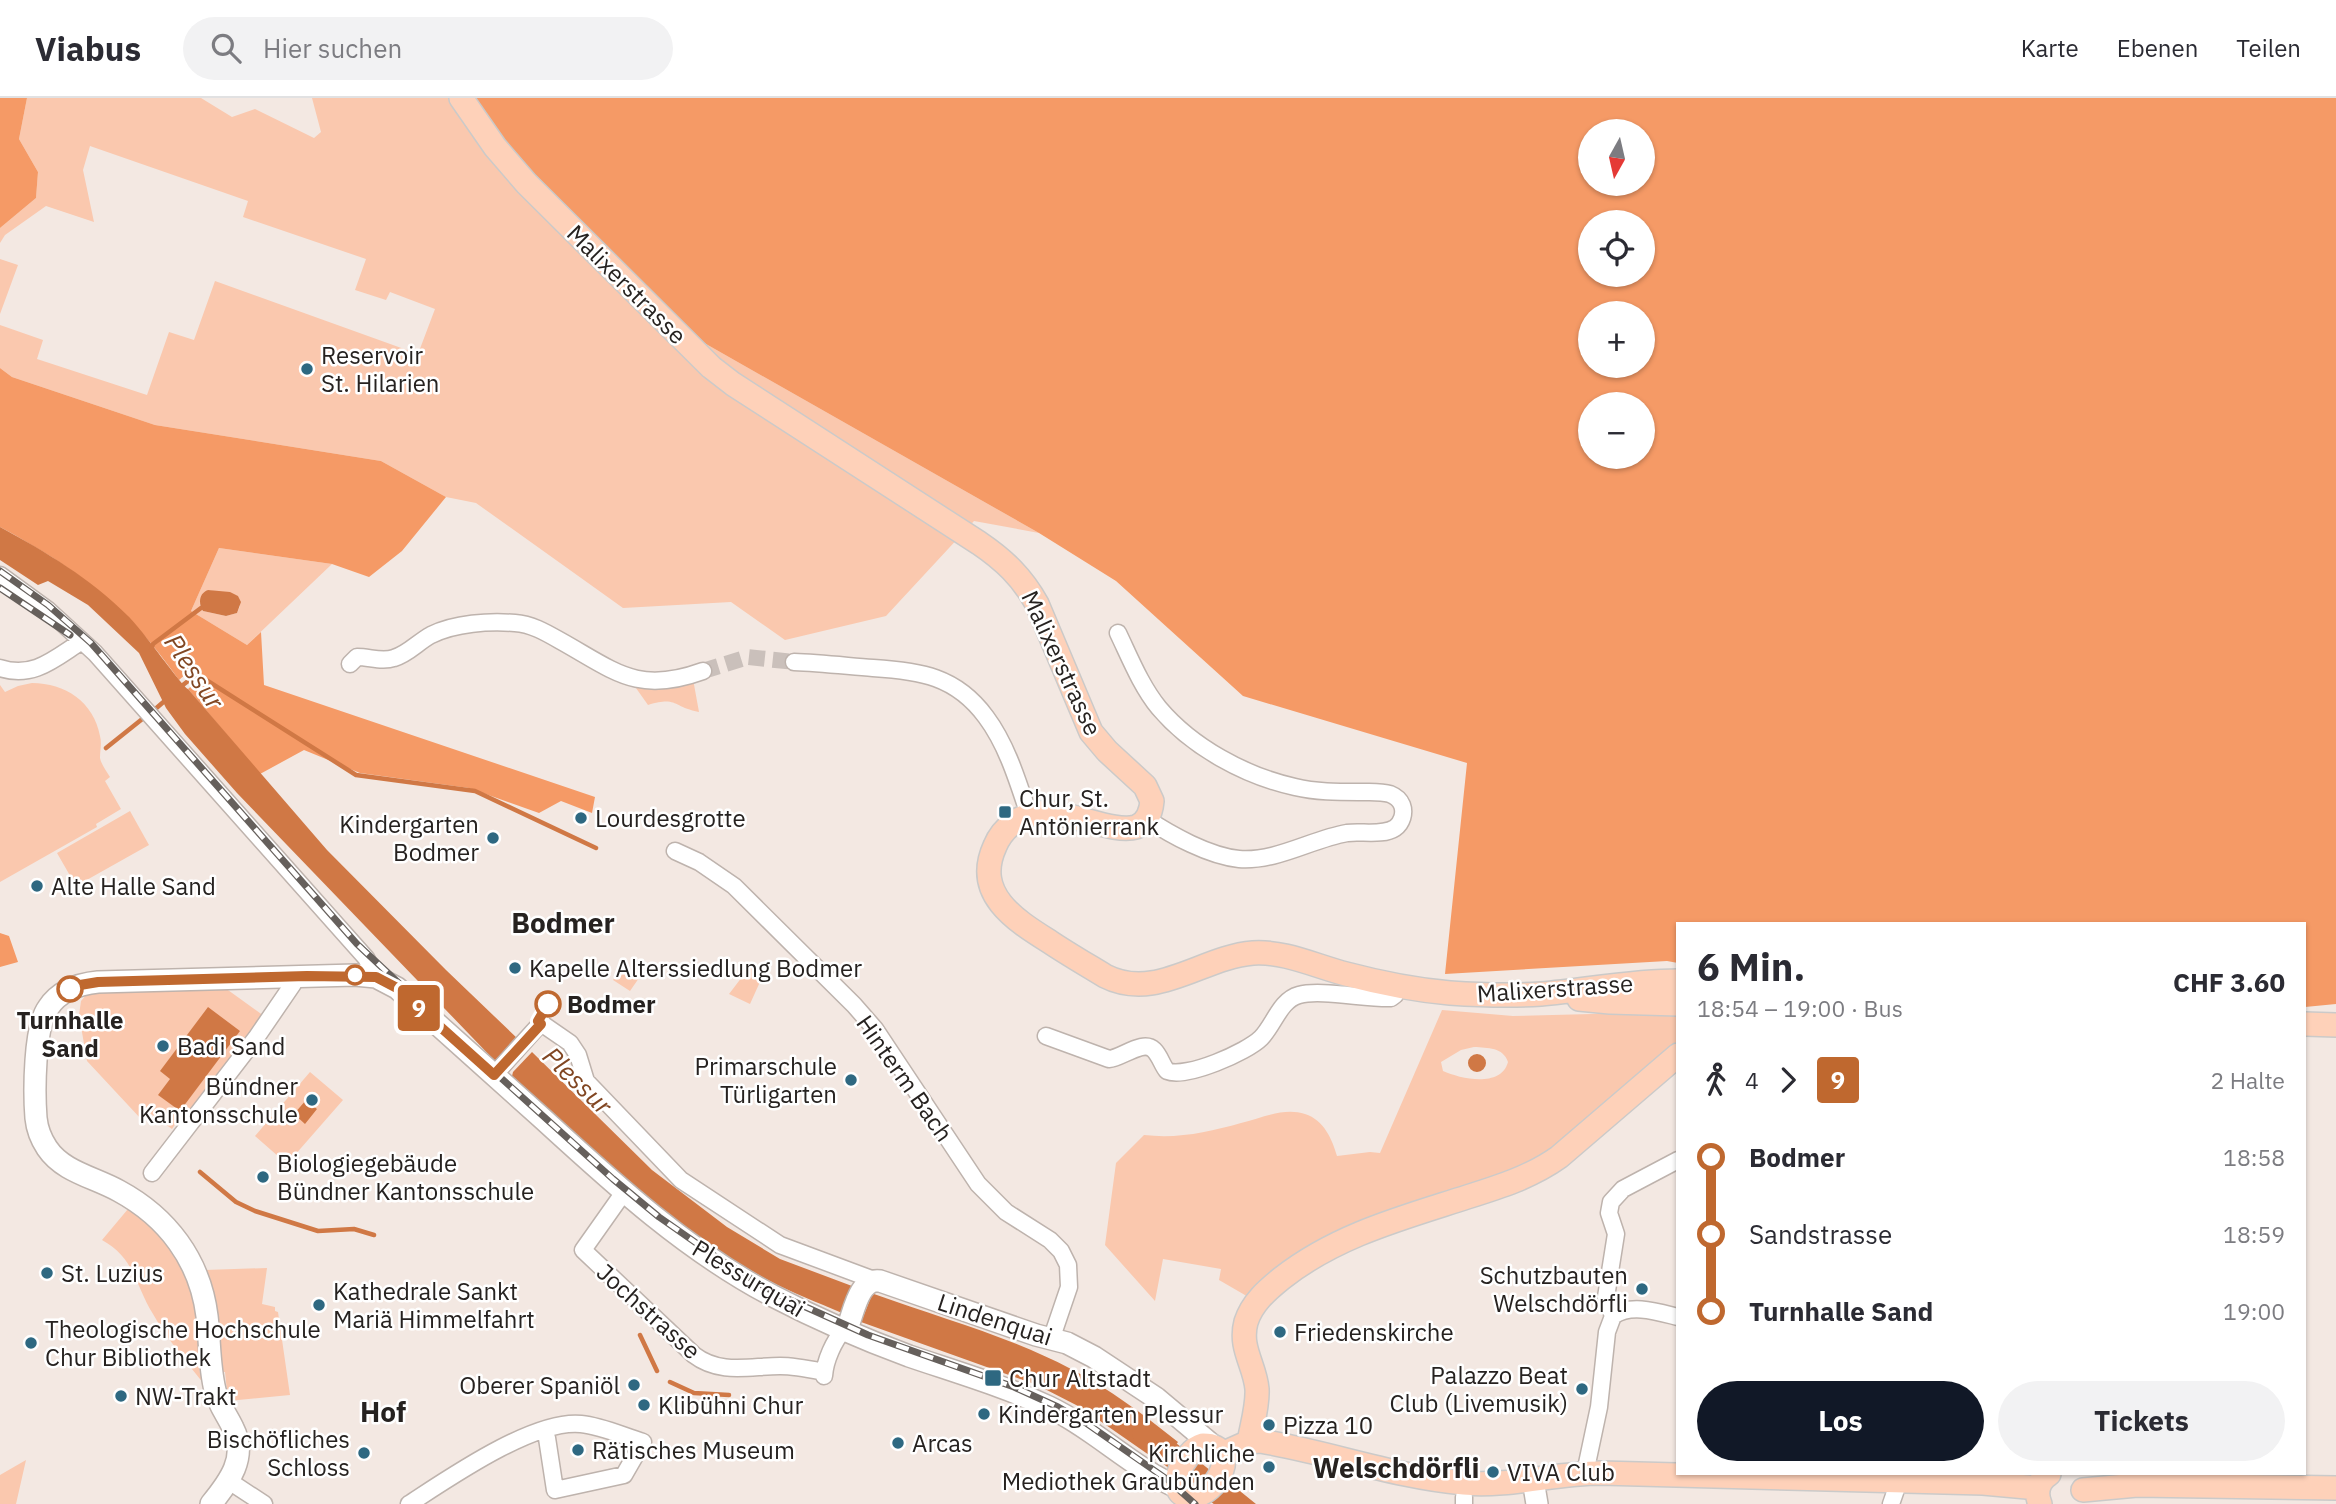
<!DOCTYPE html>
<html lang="de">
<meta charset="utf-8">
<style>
:root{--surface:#fff;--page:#f2f2f3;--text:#2b2b33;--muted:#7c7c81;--line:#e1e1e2;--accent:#111827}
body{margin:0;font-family:"IBM Plex Sans",sans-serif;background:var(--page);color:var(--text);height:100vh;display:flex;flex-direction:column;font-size:26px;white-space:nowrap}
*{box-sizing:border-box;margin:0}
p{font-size:23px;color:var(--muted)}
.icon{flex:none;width:38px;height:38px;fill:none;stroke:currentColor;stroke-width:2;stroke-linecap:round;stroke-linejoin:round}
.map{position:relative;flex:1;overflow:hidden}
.details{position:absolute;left:1676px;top:824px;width:630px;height:553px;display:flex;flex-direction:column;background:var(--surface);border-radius:0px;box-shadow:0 2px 5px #0004}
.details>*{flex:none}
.badge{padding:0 14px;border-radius:5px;font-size:24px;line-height:46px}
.needle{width:46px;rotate:188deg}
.fabs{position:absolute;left:1578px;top:21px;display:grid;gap:14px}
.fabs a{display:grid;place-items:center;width:77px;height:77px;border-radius:50%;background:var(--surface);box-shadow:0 2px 5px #0004;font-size:35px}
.map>.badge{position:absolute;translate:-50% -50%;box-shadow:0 0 0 4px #fff}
.legs{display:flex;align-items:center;gap:10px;height:77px;padding:0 21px;font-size:23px}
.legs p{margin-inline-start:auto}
.head{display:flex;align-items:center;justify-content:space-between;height:119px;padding:0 21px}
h1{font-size:38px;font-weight:700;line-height:52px}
.cta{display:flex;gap:14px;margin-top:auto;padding:14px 21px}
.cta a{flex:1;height:80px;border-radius:42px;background:var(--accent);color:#fff;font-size:28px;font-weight:700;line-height:80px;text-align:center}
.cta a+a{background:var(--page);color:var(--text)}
ul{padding:0 21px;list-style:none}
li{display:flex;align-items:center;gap:24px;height:77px;font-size:26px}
li i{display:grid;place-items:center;width:10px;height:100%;margin:0 9px;background:currentColor}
li i::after{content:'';width:18px;height:18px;margin:-9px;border:5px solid;border-radius:50%;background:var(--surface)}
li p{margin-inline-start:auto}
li:first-child i{background:linear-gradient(#0000 50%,currentColor 0)}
li:last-child i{background:linear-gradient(currentColor 50%,#0000 0)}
header{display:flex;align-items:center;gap:42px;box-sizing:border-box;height:98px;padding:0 35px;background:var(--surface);border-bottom:2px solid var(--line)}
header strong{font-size:33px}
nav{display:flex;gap:38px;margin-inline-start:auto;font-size:24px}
.search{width:490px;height:63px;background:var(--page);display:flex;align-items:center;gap:18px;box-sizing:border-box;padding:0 24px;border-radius:38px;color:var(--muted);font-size:26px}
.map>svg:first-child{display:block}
.green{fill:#fac8ae;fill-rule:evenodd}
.forest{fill:#f59a66;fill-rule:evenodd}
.water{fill:#d07845}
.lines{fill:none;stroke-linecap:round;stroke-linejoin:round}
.stream{stroke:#d07845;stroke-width:4.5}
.river{stroke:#d07845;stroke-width:24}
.street-tunnel{stroke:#cac0bb;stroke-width:16;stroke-dasharray:16 8;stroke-linecap:butt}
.street-casing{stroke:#beb3ad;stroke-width:19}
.secondary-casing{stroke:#beb3ad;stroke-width:24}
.primary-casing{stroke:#cbcac9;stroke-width:26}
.street{stroke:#fff;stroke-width:16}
.secondary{stroke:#fff;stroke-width:21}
.primary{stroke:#fed1b9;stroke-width:23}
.rail-casing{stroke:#66605c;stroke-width:7}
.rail{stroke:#fff;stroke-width:4.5;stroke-dasharray:13;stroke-linecap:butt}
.line-1-casing{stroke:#fff;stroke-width:16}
.line-1{stroke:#bf682f;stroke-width:10}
.poi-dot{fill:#2e6881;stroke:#fff;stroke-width:2.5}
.stop-1-dot{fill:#fff;stroke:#bf682f;stroke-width:3.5}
.labels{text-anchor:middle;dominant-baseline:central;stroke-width:5;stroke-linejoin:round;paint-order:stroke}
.street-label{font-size:24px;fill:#262220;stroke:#fff}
.poi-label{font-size:24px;fill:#262220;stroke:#fff;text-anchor:start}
.stop-label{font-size:24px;font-weight:bold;fill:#262220;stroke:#fff;text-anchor:start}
.water-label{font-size:26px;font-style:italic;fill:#814622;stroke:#fff}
.quarter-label{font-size:28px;font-weight:bold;fill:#262220;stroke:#fff}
</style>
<header>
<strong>Viabus</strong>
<div class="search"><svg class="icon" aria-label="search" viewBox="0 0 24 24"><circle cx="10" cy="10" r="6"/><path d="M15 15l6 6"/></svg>Hier suchen</div>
<nav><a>Karte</a><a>Ebenen</a><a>Teilen</a></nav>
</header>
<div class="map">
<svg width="2336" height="1406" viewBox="0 0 2336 1406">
<rect width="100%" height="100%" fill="#f3e8e2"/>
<path class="green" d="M 27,0 L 201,0 L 232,19 L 255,11 L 314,40 L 321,34 L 312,0 L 475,0 L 511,51 L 699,242 L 1039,435 L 974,423 L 886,518 L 785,542 L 731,504 L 623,510 L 476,405 L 446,399 L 381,363 L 155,327 L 12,279 L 0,270 L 0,227 L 43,242 L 37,261 L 147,297 L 169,234 L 194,242 L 215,183 L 418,256 L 435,211 L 390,194 L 386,202 L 355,192 L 366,161 L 243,119 L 248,103 L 90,48 L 83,72 L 94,124 L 46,108 L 5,137 L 0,145 L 0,130 L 36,100 L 38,74 L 19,41 Z
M 0,161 L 18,167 L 0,216 Z
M 219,450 L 332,466 L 247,547 L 191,513 ZM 208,492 L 238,498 L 240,508 L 237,515 L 226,518 L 203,513 C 196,504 202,498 208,492 Z
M 693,581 L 699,614 C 672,609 678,598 648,607 L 631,583 Z
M 32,585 C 65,585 94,604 100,638 C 102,645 100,652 100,660 C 101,666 107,674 110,679 L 105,683 L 121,711 L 96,726 L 97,729 L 0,784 L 0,587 L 5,594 L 18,588 Z
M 130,713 L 149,747 L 76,788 L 57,755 Z
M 752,866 L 764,875 L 750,906 L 729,896 Z
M 622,869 L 639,880 L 630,893 L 613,882 Z
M 221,887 L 264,918 L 184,1025 L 176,1025 L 172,1031 L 151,1016 L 148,1020 L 141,1021 L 87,963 L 79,917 L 81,903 L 87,896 L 97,892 Z
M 1442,912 L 1513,918 L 1668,914 L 1678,919 L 1678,957 L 1568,1052 L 1368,1131 L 1257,1204 L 1219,1182 L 1221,1171 L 1163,1161 L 1155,1203 L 1105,1147 L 1116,1065 L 1144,1037 C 1178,1041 1209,1034 1241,1025 C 1262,1020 1284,1009 1305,1016 C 1324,1022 1332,1041 1337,1058 L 1370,1054 L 1380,1055 ZM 1474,949 C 1488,950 1503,949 1508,964 C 1501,990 1461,981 1443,973 L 1441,964 L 1461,952 Z
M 310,974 L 343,1002 L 287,1066 L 255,1038 Z
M 128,1111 C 141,1119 157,1129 167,1141 C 193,1177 197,1222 204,1264 L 199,1265 L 200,1276 L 205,1275 L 204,1286 C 186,1263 167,1241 153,1216 C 135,1187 135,1160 102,1142 Z
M 267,1170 L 262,1206 L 275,1209 L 275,1213 L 278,1214 L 290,1297 L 228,1303 L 225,1274 L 221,1274 L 205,1172 Z
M 26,1362 L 16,1406 L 0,1406 L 0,1377 Z"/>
<path class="forest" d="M 0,0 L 27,0 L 19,41 L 38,74 L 36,100 L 0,130 Z
M 475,0 L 2336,0 L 2336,906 L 2305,909 L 2305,826 L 1678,826 L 1678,865 L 1667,863 L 1445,876 L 1467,665 L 1243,598 L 1116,483 L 1039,435 L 699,242 L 594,146 L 511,51 ZM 1591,33 L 1643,33 L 1643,86 L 1591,86 ZM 1591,124 L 1643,124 L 1643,177 L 1591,177 ZM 1591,215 L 1643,215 L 1643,268 L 1591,268 ZM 1591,306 L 1643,306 L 1643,359 L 1591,359 Z
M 0,270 L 12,279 L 155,327 L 381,363 L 446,399 L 402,453 L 369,479 L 332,466 L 219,450 L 191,513 L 247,547 L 261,534 L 264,587 L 595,699 L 592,715 L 561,703 L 539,715 L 469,690 L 360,675 L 304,652 L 260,676 L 188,591 L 196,584 L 187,575 L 179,582 C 128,509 78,471 0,429 Z
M 0,835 L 9,838 L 18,864 L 0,869 Z"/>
<path class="water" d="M 0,429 C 46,454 90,480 128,518 C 142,531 181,587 188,591 L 327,752 L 446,872 L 518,941 L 498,963 L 495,963 L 237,695 L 185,636 L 166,610 L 139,555 L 88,507 L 48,483 L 38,487 L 0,462 Z
M 208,492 L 230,494 L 238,498 L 241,504 L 237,515 L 226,518 L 203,513 C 198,506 199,495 208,492 Z
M 208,909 L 240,933 L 180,1013 L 158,997 L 170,981 L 160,973 Z
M 532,954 L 652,1072 L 727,1129 L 780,1161 L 852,1188 L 842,1215 C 817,1204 792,1195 768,1182 C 672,1130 593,1051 512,978 L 513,974 Z
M1468 965a9 9 0 1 1 18 0a9 9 0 1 1-18 0Z
M 306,1002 L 317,1011 L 305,1026 L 294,1016 Z
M 874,1196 C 940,1220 1009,1238 1071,1271 C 1110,1291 1144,1317 1178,1344 L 1162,1366 L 1080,1309 L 1037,1287 L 861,1224 L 871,1199 Z
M 1230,1385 L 1256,1406 L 1223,1406 Z"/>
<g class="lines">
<path class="stream" d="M 151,552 L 153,546 L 201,510
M 179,590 L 192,580 L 203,580 L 356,677 L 475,693 L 596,750
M 153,613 L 168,600
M 106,650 L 146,618
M 200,1074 L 236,1104 L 255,1113 L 318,1133 L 354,1131 L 374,1137
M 640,1237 L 657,1273
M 670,1284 L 694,1295 L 729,1297"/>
<path class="river" d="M 1144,1335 L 1233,1406"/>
<path class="street-tunnel" d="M 703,573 L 748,559 L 794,564"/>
<defs>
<path id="street" d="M 0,477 L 48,512 L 95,555 L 366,860 L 376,879
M 1118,535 C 1130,560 1141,588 1159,610 C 1192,649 1245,678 1295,689 C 1316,694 1337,694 1359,694 C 1369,694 1381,693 1390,696 C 1395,698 1400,702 1402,707 C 1405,715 1402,725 1395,730 C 1383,738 1361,733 1347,735 C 1312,741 1276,764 1239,761 C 1209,758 1171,737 1147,721
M 794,564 C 820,565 847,568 873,570 C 920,573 956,578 986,619 C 1007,647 1018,684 1029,717
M 350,566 L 357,559 C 370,559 382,564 394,560 C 408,556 418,544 431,537 C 455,525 489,523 515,525 C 531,526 545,534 559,542 C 615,573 637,597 703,573
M 0,570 C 34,581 55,560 82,543
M 675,753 L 699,764 L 734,788 L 854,907 L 875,931 L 978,1086 L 1006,1114 L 1050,1142 L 1061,1153 L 1068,1167 L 1069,1189 L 1052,1239
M 1046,938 L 1109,961 C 1122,960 1143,941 1154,952 C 1160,958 1162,967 1167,973 C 1186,981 1247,954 1261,940 C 1274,927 1280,902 1299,897 C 1320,891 1366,901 1391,900 L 1395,897 L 1398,888
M 494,977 L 541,925 L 570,945 L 578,957 L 586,983 L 681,1082 L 780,1147 L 874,1182
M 152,1075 L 256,940 L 293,886 L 294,878
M 624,1094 L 583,1152 L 694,1257 C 720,1277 750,1268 780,1268 C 795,1268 809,1271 824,1274
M 1613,1218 C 1631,1205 1658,1214 1678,1219
M 824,1278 C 825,1262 834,1243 844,1231
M 1585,1375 L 1599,1309 L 1607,1234 L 1613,1218 L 1606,1199 L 1616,1136 L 1609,1115 L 1611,1104 L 1623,1091 L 1678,1062
M 229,1383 L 264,1406
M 1464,1399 L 1464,1406
M 409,1406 C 449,1380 534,1321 581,1326 C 602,1328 623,1338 643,1344 L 624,1377 L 555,1392 L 547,1340
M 1891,1406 L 1899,1383"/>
<path id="secondary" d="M 844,1231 L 848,1228 C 854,1213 859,1180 880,1183 L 1036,1237 L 1067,1245 L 1094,1259 L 1156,1300 L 1212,1347
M 1533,1382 L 1537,1406
M 211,1406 C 229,1384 248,1359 233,1330 C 227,1317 218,1306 215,1292 C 209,1268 210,1242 207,1218 C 200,1162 167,1119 119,1093 C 94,1079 63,1074 47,1050 C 41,1041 37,1030 36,1020 C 34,995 34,929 48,910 C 59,893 78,886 98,884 L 355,877 L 376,879 L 397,890 C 446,934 494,977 543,1021 C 615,1087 687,1153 773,1198 C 817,1221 863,1241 909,1258 C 956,1274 1004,1288 1049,1309 C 1095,1331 1132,1370 1179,1390"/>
<path id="primary" d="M 461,0 L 495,49 L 526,85 L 711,269 L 733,286 L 979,445 C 1004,462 1022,479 1037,506 L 1091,634 L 1107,653 L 1145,688 L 1152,703 C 1151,714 1147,725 1136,729 C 1113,736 1069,712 1040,715 C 1020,717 1003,729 995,748 C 973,796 1015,822 1050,844 C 1068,856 1087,867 1105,878 C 1156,904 1202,859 1253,855 C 1285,853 1315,868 1346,876 C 1380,885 1415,892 1450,895 C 1480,897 1511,898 1541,896 C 1587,892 1632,883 1678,883
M 1579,901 L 1610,904 L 1678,906
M 2305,926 L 2336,927
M 1249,1344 C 1252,1327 1258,1308 1257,1291 C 1255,1267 1239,1250 1246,1224 C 1252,1205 1267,1192 1282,1180 C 1337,1137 1402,1120 1467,1099 C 1499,1089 1531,1079 1559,1059 L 1678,957
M 1203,1347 C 1242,1347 1218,1398 1191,1398 C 1163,1399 1183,1352 1203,1347 Z
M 1222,1356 L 1249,1344 L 1260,1343 C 1328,1354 1394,1379 1464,1385 C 1510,1389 1555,1375 1601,1375 L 1983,1385 L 2038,1390
M 2083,1392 L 2137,1387 L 2336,1390
M 2040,1406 C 2035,1394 2038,1383 2049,1376"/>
</defs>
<use href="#street" class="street-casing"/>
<use href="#secondary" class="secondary-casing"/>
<use href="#primary" class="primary-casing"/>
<use href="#street" class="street"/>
<use href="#secondary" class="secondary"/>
<use href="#primary" class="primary"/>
<defs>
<path id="rail" d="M 0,473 L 48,507 L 91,545 L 357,846 L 481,962 L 613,1081 L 659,1119 L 722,1163 L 779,1197 L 868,1237 L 1014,1289 L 1058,1309 L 1086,1325 L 1168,1382 L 1195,1406
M 0,490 L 70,537"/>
</defs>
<use href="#rail" class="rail-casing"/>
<use href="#rail" class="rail"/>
</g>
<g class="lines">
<defs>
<path id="line-1" d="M 70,891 L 80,887 L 98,884 L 307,878 L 376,879 L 397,890 L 494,977 L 541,926 L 538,923 L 548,906"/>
</defs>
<use href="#line-1" class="line-1-casing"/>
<use href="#line-1" class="line-1"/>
</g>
<g class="poi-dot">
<circle cx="307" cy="271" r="7"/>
<rect x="998" y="707" width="14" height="14" rx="3.5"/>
<circle cx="581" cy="720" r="7"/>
<circle cx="493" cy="740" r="7"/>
<circle cx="37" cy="788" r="7"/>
<circle cx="515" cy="870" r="7"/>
<circle cx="163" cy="948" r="7"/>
<circle cx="851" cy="982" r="7"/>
<circle cx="312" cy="1002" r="7"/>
<circle cx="263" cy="1079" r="7"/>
<circle cx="47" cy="1175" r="7"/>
<circle cx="1642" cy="1191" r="7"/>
<circle cx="319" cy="1207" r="7"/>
<circle cx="1280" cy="1234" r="7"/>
<circle cx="31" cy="1245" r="7"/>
<rect x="984" y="1271" width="18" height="18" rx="3.5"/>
<circle cx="634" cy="1287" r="7"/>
<circle cx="1582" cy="1291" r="7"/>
<circle cx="121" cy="1298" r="7"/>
<circle cx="644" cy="1307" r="7"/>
<circle cx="984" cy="1316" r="7"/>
<circle cx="1269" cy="1327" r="7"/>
<circle cx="898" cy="1345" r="7"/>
<circle cx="578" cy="1352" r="7"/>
<circle cx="364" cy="1355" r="7"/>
<circle cx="1269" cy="1369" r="7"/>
<circle cx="1493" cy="1374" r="7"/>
</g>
<g class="stop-1-dot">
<circle cx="355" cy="877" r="9"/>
<circle cx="70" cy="891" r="12"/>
<circle cx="548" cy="906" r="12"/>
</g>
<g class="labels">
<g class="street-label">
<text transform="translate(627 186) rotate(45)">Malixerstrasse</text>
<text transform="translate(1062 565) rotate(65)">Malixerstrasse</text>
<text transform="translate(1555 890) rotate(-4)">Malixerstrasse</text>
<text transform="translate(905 980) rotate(55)">Hinterm Bach</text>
<text transform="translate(749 1180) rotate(31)">Plessurquai</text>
<text transform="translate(649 1213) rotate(42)">Jochstrasse</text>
<text transform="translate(995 1221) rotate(18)">Lindenquai</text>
</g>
<g class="poi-label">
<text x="321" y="257">Reservoir<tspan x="321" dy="28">St. Hilarien</tspan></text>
<text x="1019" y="700">Chur, St.<tspan x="1019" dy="28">Antönierrank</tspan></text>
<text x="595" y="720">Lourdesgrotte</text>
<text x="479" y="726" text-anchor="end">Kindergarten<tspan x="479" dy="28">Bodmer</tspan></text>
<text x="51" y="788">Alte Halle Sand</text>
<text x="529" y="870">Kapelle Alterssiedlung Bodmer</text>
<text x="177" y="948">Badi Sand</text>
<text x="837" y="968" text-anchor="end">Primarschule<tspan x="837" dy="28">Türligarten</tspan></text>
<text x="298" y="988" text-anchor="end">Bündner<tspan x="298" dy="28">Kantonsschule</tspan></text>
<text x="277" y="1065">Biologiegebäude<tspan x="277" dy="28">Bündner Kantonsschule</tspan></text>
<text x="61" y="1175">St. Luzius</text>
<text x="1628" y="1177" text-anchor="end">Schutzbauten<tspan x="1628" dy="28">Welschdörfli</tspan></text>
<text x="333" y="1193">Kathedrale Sankt<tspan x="333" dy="28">Mariä Himmelfahrt</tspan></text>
<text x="45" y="1231">Theologische Hochschule<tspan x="45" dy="28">Chur Bibliothek</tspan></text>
<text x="1294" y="1234">Friedenskirche</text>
<text x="1568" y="1277" text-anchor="end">Palazzo Beat<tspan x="1568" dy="28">Club (Livemusik)</tspan></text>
<text x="1009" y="1280">Chur Altstadt</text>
<text x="620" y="1287" text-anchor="end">Oberer Spaniöl</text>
<text x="135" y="1298">NW-Trakt</text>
<text x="658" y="1307">Klibühni Chur</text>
<text x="998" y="1316">Kindergarten Plessur</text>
<text x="1283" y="1327">Pizza 10</text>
<text x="350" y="1341" text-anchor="end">Bischöfliches<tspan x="350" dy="28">Schloss</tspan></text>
<text x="912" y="1345">Arcas</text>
<text x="592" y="1352">Rätisches Museum</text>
<text x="1255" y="1355" text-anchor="end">Kirchliche<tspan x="1255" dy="28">Mediothek Graubünden</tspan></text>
<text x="1507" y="1374">VIVA Club</text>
</g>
<g class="stop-label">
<text x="567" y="906">Bodmer</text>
<text x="70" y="922" text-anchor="middle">Turnhalle<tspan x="70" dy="28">Sand</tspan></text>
</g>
<g class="water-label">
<text transform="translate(195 573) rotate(56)">Plessur</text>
<text transform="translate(578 982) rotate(44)">Plessur</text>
</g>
<g class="quarter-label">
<text x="563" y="824">Bodmer</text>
<text x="383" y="1313">Hof</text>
<text x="1396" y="1369">Welschdörfli</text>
</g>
</g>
</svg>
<div class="fabs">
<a><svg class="needle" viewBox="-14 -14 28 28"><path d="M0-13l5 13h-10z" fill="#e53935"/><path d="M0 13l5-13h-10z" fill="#7c7c81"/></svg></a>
<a><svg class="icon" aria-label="locate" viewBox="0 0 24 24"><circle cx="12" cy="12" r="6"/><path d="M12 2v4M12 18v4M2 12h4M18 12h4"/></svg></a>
<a>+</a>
<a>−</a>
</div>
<b class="badge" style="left:419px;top:910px;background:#bf682f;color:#fff">9</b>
<section class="details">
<div class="head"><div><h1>6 Min.</h1><p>18:54 – 19:00 · Bus</p></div><b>CHF 3.60</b></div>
<div class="legs"><svg class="icon" aria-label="walk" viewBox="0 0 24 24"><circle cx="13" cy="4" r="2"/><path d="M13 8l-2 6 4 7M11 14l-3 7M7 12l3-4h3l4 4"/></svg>4<svg class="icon" aria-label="forward" viewBox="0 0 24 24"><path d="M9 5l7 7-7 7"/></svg><b class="badge" style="background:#bf682f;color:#fff">9</b><p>2 Halte</p></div>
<ul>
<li><i style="color:#bf682f"></i><b>Bodmer</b><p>18:58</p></li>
<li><i style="color:#bf682f"></i><span>Sandstrasse</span><p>18:59</p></li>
<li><i style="color:#bf682f"></i><b>Turnhalle Sand</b><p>19:00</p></li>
</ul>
<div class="cta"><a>Los</a><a>Tickets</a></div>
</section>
</div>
